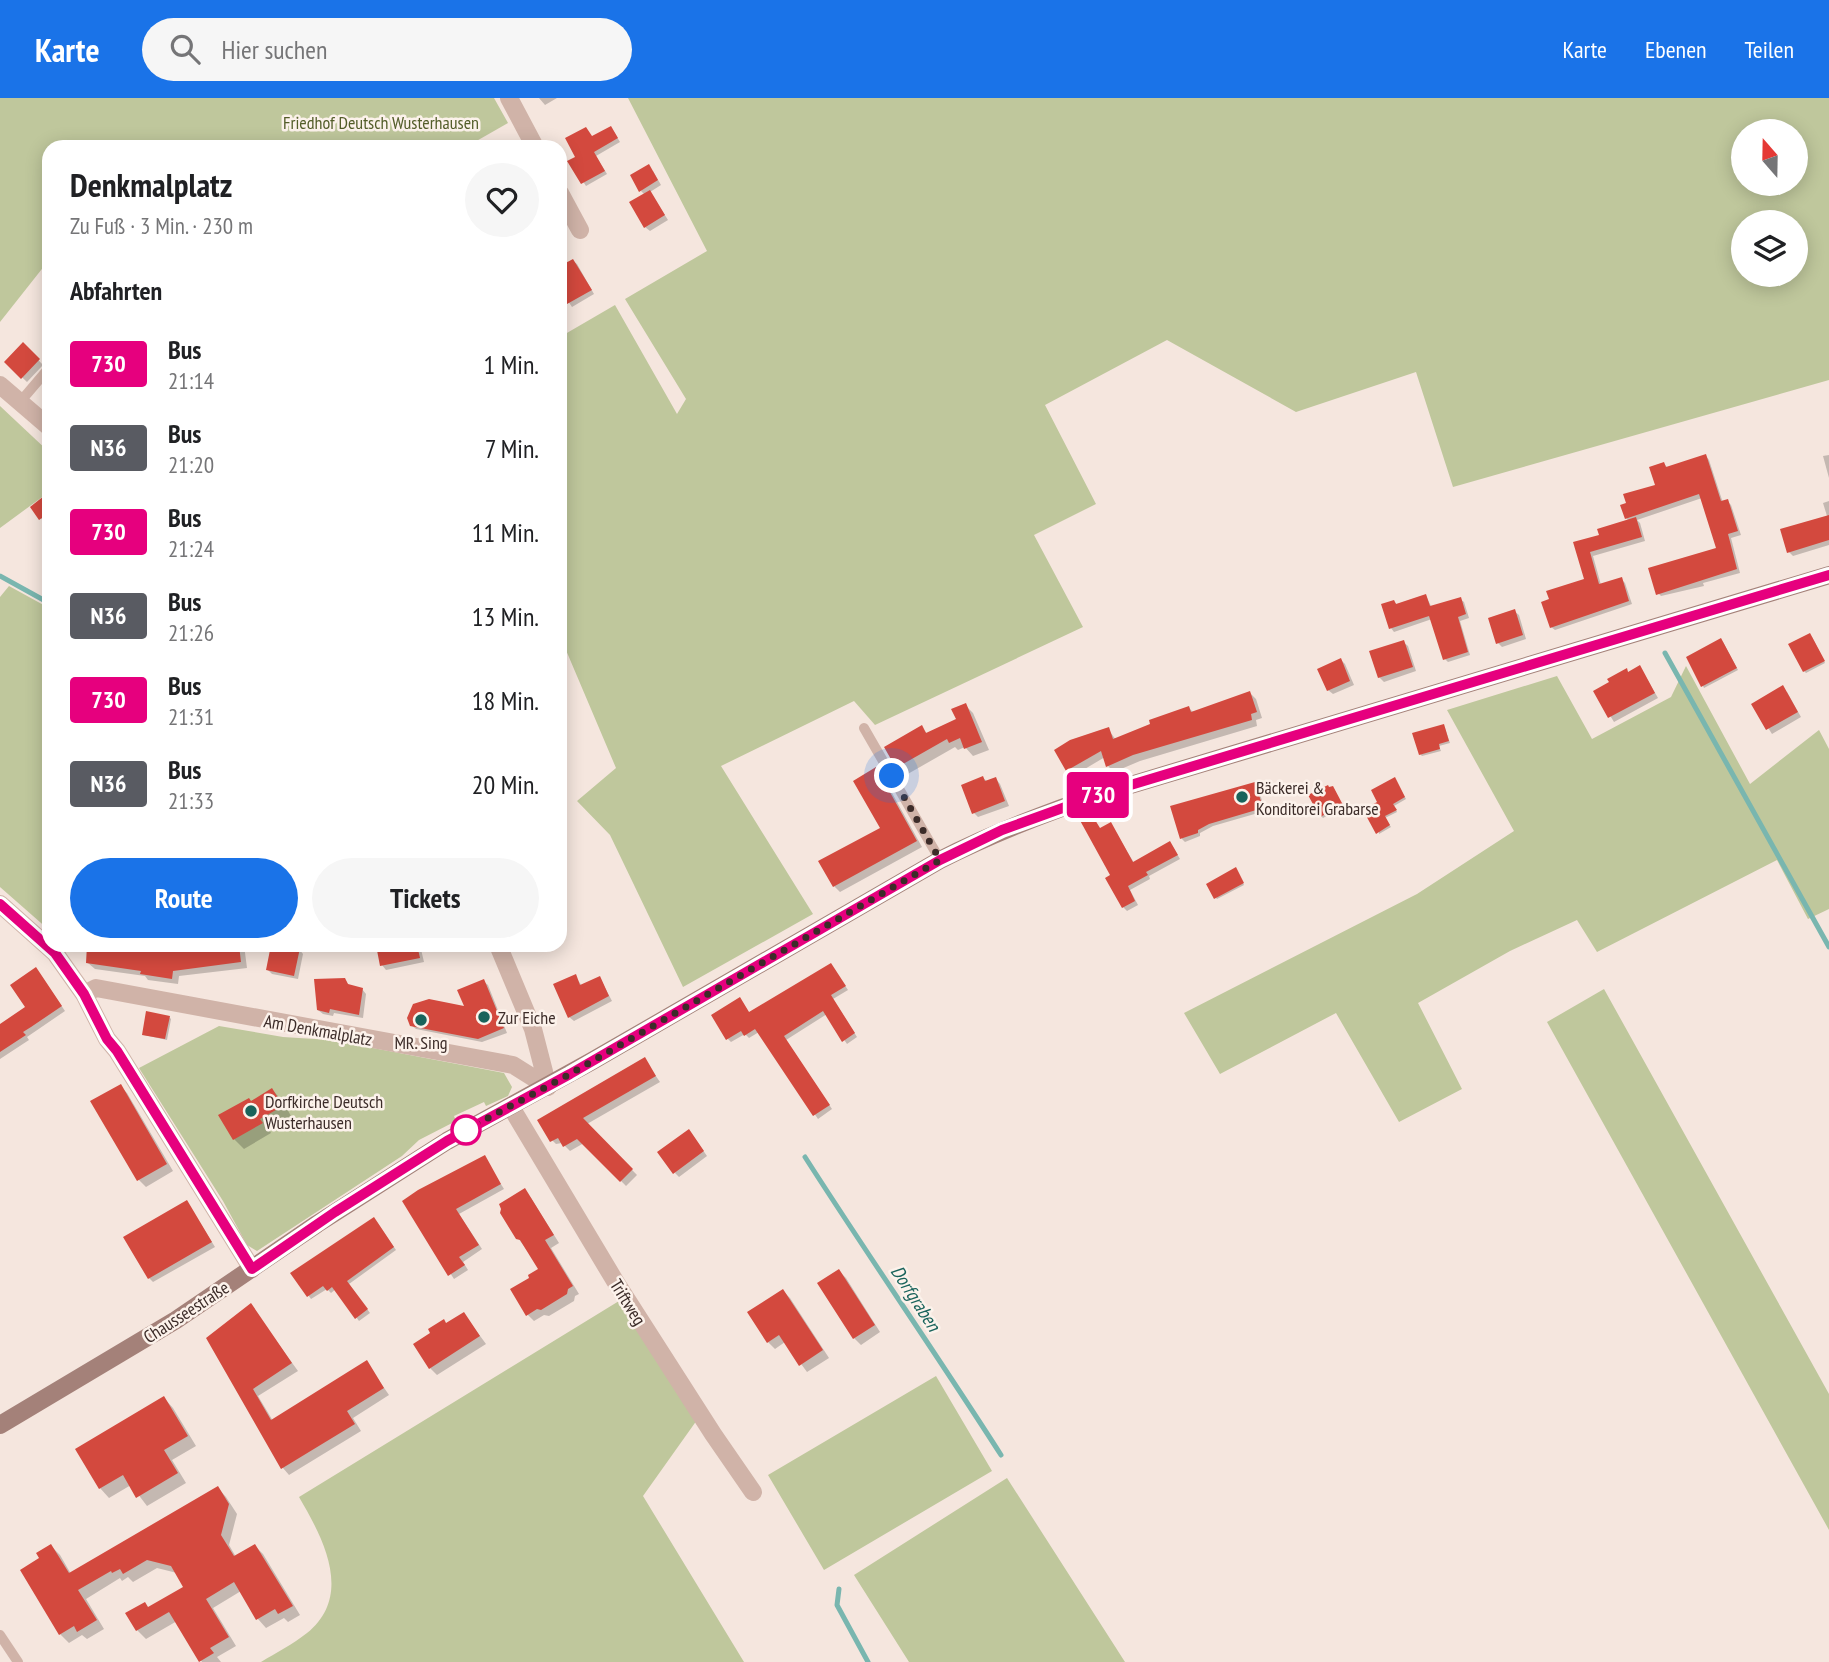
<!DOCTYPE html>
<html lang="de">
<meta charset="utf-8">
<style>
:root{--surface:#fff;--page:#f6f6f6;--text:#202124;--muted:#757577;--accent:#1a73e8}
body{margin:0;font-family:"PT Sans Narrow",sans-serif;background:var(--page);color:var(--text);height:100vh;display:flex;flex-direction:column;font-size:26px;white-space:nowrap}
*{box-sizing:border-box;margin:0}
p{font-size:23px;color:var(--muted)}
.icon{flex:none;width:38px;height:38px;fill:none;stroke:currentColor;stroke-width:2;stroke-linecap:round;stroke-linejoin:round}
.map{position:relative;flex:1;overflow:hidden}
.details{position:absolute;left:42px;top:42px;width:525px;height:812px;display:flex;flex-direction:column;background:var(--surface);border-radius:21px;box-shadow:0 4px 18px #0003}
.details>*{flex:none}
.badge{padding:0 14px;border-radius:5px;font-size:24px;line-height:46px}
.needle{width:46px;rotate:340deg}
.tools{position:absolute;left:1731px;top:21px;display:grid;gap:14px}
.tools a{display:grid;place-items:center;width:77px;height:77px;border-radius:50%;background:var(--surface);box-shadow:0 4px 18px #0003;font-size:35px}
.you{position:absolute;width:35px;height:35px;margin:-18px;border:5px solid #fff;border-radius:50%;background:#1a73e8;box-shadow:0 0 0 10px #1a73e833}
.map>.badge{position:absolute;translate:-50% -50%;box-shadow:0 0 0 4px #fff}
h2{padding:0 28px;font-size:26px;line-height:63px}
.round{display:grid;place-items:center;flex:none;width:74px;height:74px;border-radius:37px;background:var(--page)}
.head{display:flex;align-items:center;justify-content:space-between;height:119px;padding:0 28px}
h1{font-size:33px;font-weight:700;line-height:52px}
.cta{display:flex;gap:14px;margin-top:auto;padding:14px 28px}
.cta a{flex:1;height:80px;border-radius:42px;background:var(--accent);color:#fff;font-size:28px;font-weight:700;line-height:80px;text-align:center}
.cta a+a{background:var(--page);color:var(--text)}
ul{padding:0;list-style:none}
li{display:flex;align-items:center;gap:21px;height:84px;padding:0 28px}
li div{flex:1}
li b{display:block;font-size:26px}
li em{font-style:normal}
li .badge{min-width:77px;font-weight:700;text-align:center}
header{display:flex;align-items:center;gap:42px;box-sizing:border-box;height:98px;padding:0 35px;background:var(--accent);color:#fff}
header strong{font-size:33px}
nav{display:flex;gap:38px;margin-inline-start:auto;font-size:24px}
.search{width:490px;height:63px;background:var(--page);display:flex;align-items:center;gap:18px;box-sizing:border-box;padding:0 24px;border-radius:38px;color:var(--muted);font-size:26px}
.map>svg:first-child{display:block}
.green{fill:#bfc79c;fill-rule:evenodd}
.shadow{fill:#0003}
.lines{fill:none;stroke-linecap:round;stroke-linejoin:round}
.stream{stroke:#79b6af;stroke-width:5}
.building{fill:#d3493e}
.lane{stroke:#d0b3a8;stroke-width:10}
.street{stroke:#d0b3a8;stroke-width:18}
.secondary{stroke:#a48179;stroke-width:18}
.line-casing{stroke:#fff;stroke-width:16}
.line{stroke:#e6007e;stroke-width:10}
.walk{stroke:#3c2c29;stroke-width:7;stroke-dasharray:0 12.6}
.poi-dot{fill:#19635b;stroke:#fcf2eb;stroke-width:2.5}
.stop-dot{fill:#fff;stroke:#e6007e;stroke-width:3.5}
.labels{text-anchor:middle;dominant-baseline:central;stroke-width:5;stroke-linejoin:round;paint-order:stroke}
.park-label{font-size:18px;fill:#535d29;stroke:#fcf2eb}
.poi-label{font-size:18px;fill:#3c2c29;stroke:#fcf2eb;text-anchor:start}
.street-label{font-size:18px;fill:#3c2c29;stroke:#fcf2eb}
.water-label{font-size:19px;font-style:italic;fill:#19635b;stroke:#fcf2eb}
</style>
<header>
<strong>Karte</strong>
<div class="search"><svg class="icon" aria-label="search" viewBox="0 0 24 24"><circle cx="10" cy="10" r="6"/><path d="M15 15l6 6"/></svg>Hier suchen</div>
<nav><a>Karte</a><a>Ebenen</a><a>Teilen</a></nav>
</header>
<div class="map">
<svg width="1829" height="1564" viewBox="0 0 1829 1564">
<rect width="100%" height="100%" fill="#f5e6de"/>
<path class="green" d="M 0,0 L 494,0 L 508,25 L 466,49 L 49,49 L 49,162 L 0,224 Z
M 628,0 L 1829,0 L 1829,282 L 1453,389 L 1416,274 L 1296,314 L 1167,242 L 1045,307 L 1096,406 L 1034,437 L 1083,529 L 875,627 L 854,603 L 721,668 L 813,816 L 683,889 L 610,737 L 577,703 L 616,670 L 560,538 L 560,239 L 615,207 L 677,316 L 686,301 L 625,201 L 707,153 ZM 1743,33 L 1796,33 L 1796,86 L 1743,86 ZM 1743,124 L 1796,124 L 1796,177 L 1743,177 Z
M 0,308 L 49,354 L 49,394 L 0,430 Z
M 9,488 L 49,510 L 49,832 L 0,789 L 0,499 Z
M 1686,568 L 1750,686 L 1819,632 L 1829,651 L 1829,811 L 1808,821 L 1777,762 L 1597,854 L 1577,822 L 1510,853 L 1418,905 L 1462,991 L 1399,1024 L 1336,915 L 1220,976 L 1184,915 L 1417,796 L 1514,733 L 1447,612 L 1557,578 L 1592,641 L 1671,599 Z
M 1604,891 L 1829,1296 L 1829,1432 L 1547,924 Z
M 219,928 L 283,939 L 331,942 L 504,975 L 512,989 L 508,998 L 486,1008 L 484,1004 L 454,1018 L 456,1023 L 419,1042 L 402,1058 L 257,1153 L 247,1147 L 223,1103 L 139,970 Z
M 619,1203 L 697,1322 L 643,1398 L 744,1564 L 261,1564 C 276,1555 293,1546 307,1535 C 354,1497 323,1440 299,1399 Z
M 936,1278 L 992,1373 L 824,1472 L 768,1377 Z
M 1007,1380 L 1125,1564 L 909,1564 L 854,1477 Z"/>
<path class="shadow" d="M 539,0 L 557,0 L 545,7 Z
M 614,34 L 620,44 L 596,58 L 607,76 L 586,88 L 570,64 L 577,59 L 592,39 Z
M 653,73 L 661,87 L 650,94 L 668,122 L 650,133 L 645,129 L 645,97 L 641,93 Z
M 560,151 L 568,165 L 573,163 L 577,166 L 594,196 L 572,209 L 560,191 Z
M 23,246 L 43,267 L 27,284 L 6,264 Z
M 1829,357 L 1829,380 L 1823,358 Z
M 1706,358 L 1709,362 L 1723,405 L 1727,403 L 1731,407 L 1741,437 L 1731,440 L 1740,475 L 1703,485 L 1704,488 L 1661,498 L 1657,494 L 1718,451 L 1702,400 L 1637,422 L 1640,425 L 1645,443 L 1593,458 L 1601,487 L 1621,481 L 1625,485 L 1632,506 L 1555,532 L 1551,529 L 1586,482 L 1575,445 L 1601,438 L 1629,423 L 1626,420 L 1657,388 L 1664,366 L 1668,370 Z
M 49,398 L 49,422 L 45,425 L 32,409 Z
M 1829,403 L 1829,447 L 1793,458 L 1789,454 L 1827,418 L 1823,405 Z
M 1426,498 L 1432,510 L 1460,501 L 1464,504 L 1469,520 L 1460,523 L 1470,557 L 1448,564 L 1445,561 L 1432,521 L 1394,534 L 1391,530 L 1394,504 L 1398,507 Z
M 1514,513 L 1519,517 L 1526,541 L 1502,549 L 1498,545 Z
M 1812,539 L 1825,565 L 1806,575 L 1804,573 Z
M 1403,544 L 1408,548 L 1416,573 L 1384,584 L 1379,579 Z
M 1723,544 L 1738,572 L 1704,590 L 1703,588 Z
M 1341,562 L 1345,566 L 1354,587 L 1333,596 L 1328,592 Z
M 1640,569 L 1658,600 L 1614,624 L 1595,593 L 1611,585 L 1626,572 L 1629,575 Z
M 1787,594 L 1801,619 L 1772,636 L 1753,606 Z
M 1250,595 L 1256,601 L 1262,620 L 1256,622 L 1257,628 L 1140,663 L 1114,674 L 1108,668 L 1105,659 L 1073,678 L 1067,672 L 1108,631 L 1116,642 L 1189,610 L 1194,615 Z
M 965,607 L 973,615 L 989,652 L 973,658 L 965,649 L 958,652 L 955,649 L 906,677 L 898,669 L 886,649 L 921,630 L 928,636 L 958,622 Z
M 1445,630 L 1450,645 L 1439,648 L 1441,653 L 1422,658 L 1420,656 Z
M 876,671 L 882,677 L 922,749 L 840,794 L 834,788 L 882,731 Z
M 983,680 L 988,684 L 996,681 L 1000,686 L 1009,708 L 978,719 L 974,715 Z
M 1396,683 L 1406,701 L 1394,708 L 1397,714 L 1385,720 L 1391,729 L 1379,736 L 1379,705 Z
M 1255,686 L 1258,689 L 1265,713 L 1213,728 L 1200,735 L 1200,738 L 1185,744 L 1182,741 L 1172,710 Z
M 1334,691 L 1343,709 L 1323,720 L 1321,718 Z
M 1111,726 L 1134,765 L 1173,749 L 1180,761 L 1149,778 L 1150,781 L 1130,792 L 1138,807 L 1127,813 L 1123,809 L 1112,778 L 1100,732 Z
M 1237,773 L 1244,787 L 1217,801 L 1216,800 Z
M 89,847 L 244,847 L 247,870 L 179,878 L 178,886 L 148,882 L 145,878 L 95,871 L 88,865 Z
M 273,847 L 299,851 L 303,856 L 298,881 L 272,876 L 268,872 Z
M 387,847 L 420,847 L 424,864 L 386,872 L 382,867 Z
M 831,867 L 848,892 L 833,901 L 857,939 L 847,946 L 827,916 L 786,942 L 832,1011 L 818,1021 L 759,934 L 749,940 L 745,936 L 731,944 L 728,941 L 740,901 L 750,916 Z
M 40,876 L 65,913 L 27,939 L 29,942 L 0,961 L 0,928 L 27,910 Z
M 575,878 L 582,888 L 600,880 L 612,903 L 574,923 L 569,919 Z
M 344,881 L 350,889 L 362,891 L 366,896 L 363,920 L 334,915 L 333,918 L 323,916 L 318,912 Z
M 483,883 L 488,887 L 507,935 L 482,944 L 416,931 L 411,927 L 467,910 Z
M 169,919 L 171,921 L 167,942 L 144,937 Z
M 644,961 L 660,984 L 587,1026 L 637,1077 L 626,1088 L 584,1045 L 570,1053 L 562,1045 L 556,1046 L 550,1040 Z
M 120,988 L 127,995 L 173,1073 L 146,1089 L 139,1082 Z
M 272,992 L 282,1002 L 291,1018 L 269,1031 L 271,1035 L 244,1051 L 234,1041 Z
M 693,1038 L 707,1058 L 679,1079 L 675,1075 Z
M 484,1059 L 504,1091 L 459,1116 L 482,1151 L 463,1164 L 468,1172 L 454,1181 L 404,1104 Z
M 524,1093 L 531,1100 L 559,1145 L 551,1150 L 579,1196 L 575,1198 L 574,1203 L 549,1218 L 544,1217 L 534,1223 L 527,1216 L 532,1180 L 541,1171 L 518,1140 Z
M 187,1104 L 215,1149 L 153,1184 L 149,1180 Z
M 377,1124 L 396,1152 L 349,1186 L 370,1215 L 359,1223 L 336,1191 L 331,1195 L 327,1191 L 311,1201 L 293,1176 Z
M 839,1173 L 846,1180 L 880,1234 L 861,1247 L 854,1240 Z
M 783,1193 L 790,1200 L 829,1260 L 807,1274 L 785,1244 L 775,1251 L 768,1244 Z
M 251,1208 L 298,1273 L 258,1298 L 273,1323 L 367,1265 L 389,1297 L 353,1320 L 361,1333 L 289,1377 L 283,1370 L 209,1240 Z
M 464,1216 L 486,1246 L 437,1277 L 430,1270 L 447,1227 Z
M 164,1300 L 173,1310 L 196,1348 L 172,1362 L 186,1385 L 147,1408 L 131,1387 L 109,1400 L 100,1390 Z
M 218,1390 L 226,1399 L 237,1416 L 229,1447 L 236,1459 L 255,1448 L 263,1456 L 300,1517 L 288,1524 L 284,1520 L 266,1530 L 258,1521 L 241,1493 L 213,1510 L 236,1548 L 217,1559 L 221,1564 L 202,1564 L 177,1523 L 146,1541 L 137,1532 L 149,1510 L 186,1490 L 177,1475 L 157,1470 L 133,1484 L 128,1479 L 122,1483 L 120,1480 L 86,1501 L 104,1531 L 87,1541 L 82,1537 L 69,1545 L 60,1536 L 22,1473 L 42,1461 L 51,1448 L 60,1457 L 71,1476 Z"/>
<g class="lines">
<path class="stream" d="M 0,478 L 49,505
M 1665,555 L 1829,849
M 805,1059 C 869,1159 937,1257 1001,1357
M 839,1491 L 837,1507 L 868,1564"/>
</g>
<path class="building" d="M 611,28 L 618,40 L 594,54 L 605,73 L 581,86 L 567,63 L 575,59 L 565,40 L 586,29 L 592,38 Z
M 649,66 L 658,82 L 639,94 L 630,77 Z
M 650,92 L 665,117 L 644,130 L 629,104 Z
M 573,161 L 592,192 L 567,206 L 560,194 L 560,168 Z
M 23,244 L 40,261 L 21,281 L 4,264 Z
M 1706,356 L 1721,403 L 1728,401 L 1738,433 L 1728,436 L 1737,471 L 1656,497 L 1648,470 L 1716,450 L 1699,396 L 1625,421 L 1620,407 L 1626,405 L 1623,396 L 1655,387 L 1649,369 L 1664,364 L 1666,369 Z
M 49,394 L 49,415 L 39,422 L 30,409 Z
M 1829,417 L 1829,442 L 1787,455 L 1780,431 Z
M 1636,419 L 1642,439 L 1590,454 L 1599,486 L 1622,479 L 1629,503 L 1550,530 L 1541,504 L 1549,501 L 1546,493 L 1584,481 L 1573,444 L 1599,437 L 1597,431 Z
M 1426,496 L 1430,508 L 1461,499 L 1466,516 L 1458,519 L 1468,554 L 1443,562 L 1429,518 L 1389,531 L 1381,506 L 1394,502 L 1396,506 Z
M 1515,511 L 1523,537 L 1496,546 L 1488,520 Z
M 1810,535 L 1825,563 L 1803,574 L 1788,546 Z
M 1721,540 L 1737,570 L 1701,589 L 1686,559 Z
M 1404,542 L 1413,569 L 1378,580 L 1369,553 Z
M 1341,560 L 1350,583 L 1327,593 L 1317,571 Z
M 1640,567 L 1655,595 L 1608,620 L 1593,593 L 1609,584 L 1607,581 L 1627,570 L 1628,574 Z
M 1783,587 L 1798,614 L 1766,632 L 1751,606 Z
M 1250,593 L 1257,614 L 1251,616 L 1252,622 L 1133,657 L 1106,669 L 1101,653 L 1066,673 L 1054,652 L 1070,642 L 1109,629 L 1113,641 L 1150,626 L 1149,622 L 1189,608 L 1191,614 Z
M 966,605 L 982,644 L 964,651 L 960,640 L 949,645 L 947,641 L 896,670 L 884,649 L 922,627 L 926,635 L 956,621 L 951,611 Z
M 1444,626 L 1449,643 L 1439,646 L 1440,651 L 1419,657 L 1412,635 Z
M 876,669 L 917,743 L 833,789 L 818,763 L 880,730 L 853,683 Z
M 983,678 L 985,683 L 996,679 L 1005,703 L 972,716 L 961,687 Z
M 1395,679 L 1405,699 L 1393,706 L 1397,712 L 1385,718 L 1390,727 L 1376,736 L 1363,712 L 1377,704 L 1371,692 Z
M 1255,684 L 1263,710 L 1209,726 L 1198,732 L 1198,735 L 1180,741 L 1170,708 Z
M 1328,687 L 1329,689 L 1333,688 L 1343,707 L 1320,719 L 1308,697 Z
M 1089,712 L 1100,730 L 1111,724 L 1133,764 L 1170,743 L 1178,757 L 1146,774 L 1148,777 L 1128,788 L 1135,803 L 1122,810 L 1105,780 L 1110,777 L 1077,717 Z
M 1236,769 L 1244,785 L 1214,801 L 1206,786 Z
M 87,847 L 239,847 L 241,864 L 173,873 L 172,881 L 140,876 L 141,873 L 86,865 Z
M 271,847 L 300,850 L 294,878 L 266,872 Z
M 376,847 L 417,847 L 420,860 L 380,868 Z
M 831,865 L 846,888 L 831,897 L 855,935 L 842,944 L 823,913 L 784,938 L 830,1007 L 813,1018 L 755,931 L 744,938 L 741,933 L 726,942 L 711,917 L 740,899 L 749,914 Z
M 36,869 L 62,908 L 31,929 L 23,934 L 26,937 L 0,954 L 0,926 L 25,909 L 10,887 Z
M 576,876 L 580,887 L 600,878 L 609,898 L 568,920 L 553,886 Z
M 345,880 L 348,886 L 363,890 L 359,917 L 330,911 L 329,915 L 317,912 L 314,881 Z
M 484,881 L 504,930 L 478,941 L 410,928 L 407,920 L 413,906 L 429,901 L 464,908 L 457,892 Z
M 146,913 L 170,918 L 165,941 L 142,937 Z
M 645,959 L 656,978 L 583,1020 L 633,1071 L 620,1084 L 577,1041 L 563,1049 L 558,1040 L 550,1044 L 537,1022 Z
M 121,986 L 167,1066 L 137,1083 L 90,1003 Z
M 272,990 L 283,1008 L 260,1021 L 263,1025 L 233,1042 L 218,1017 L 249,1000 L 251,1003 Z
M 689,1031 L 704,1053 L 673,1076 L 657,1054 Z
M 485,1057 L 501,1086 L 456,1111 L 479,1147 L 459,1159 L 465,1167 L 448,1178 L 402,1103 L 418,1092 Z
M 525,1090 L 554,1137 L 545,1142 L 573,1188 L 568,1191 L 567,1196 L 541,1212 L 537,1211 L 526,1218 L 510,1191 L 529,1180 L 528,1177 L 538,1171 L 520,1142 L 516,1141 L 500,1115 L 501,1111 L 499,1106 Z
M 187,1102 L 212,1144 L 148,1181 L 123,1139 Z
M 374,1119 L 394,1149 L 347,1183 L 368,1211 L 355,1221 L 332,1189 L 327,1193 L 323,1188 L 307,1199 L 290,1175 Z
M 839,1171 L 875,1227 L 853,1241 L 817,1185 Z
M 783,1191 L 823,1252 L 799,1268 L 779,1237 L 767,1245 L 747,1214 Z
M 251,1205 L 292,1265 L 253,1291 L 271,1322 L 367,1262 L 384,1290 L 347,1313 L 355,1326 L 281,1371 L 206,1240 Z
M 464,1214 L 480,1238 L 429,1271 L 413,1246 L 430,1235 L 428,1231 L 444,1221 L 446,1225 Z
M 164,1298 L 188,1338 L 164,1352 L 178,1375 L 136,1400 L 123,1377 L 99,1391 L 75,1351 Z
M 218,1388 L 229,1406 L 221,1437 L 234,1458 L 255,1446 L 293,1508 L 278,1516 L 275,1511 L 256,1522 L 234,1484 L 206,1501 L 229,1539 L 210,1550 L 214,1555 L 199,1564 L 169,1514 L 136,1533 L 125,1515 L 145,1504 L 148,1509 L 183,1489 L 171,1468 L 147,1462 L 123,1476 L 120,1471 L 112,1475 L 111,1473 L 78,1492 L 97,1522 L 77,1534 L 74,1528 L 59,1537 L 20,1472 L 39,1460 L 36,1455 L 51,1446 L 69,1475 Z"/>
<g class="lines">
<path class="lane" d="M 20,304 L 49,270
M 864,630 L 940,762
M 0,1537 L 18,1564"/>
<path class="street" d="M 509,0 L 535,49
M 560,95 L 580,132
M 0,287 L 49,329
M 0,806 L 55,855 L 84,896 L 107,941 L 117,953 L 252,1171
M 498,847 L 533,931 L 548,989
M 84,896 L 96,890 L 513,967 L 548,989
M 511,1009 L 615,1183 L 713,1336 L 753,1394"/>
<path class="secondary" d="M 0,1327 L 176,1222 L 317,1126 L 447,1043 L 592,963 L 940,762 C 993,735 1048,714 1104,695 L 1829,477"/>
</g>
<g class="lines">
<defs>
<path id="line" d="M 0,806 L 55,855 L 84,896 L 107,941 L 117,953 L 252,1171 L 335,1114 L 447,1043 L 570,976 L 940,762 L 1002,732 L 1104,695 L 1829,477"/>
</defs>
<use href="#line" class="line-casing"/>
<use href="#line" class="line"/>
<path class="walk" d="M 466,1032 L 570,976 L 940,762 L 892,678"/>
</g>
<g class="poi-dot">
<circle cx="1242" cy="699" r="7"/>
<circle cx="484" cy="919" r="7"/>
<circle cx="421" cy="922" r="7"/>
<circle cx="251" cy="1013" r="7"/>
</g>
<circle class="stop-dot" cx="466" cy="1032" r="14"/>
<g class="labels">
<g class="park-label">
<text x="381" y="24">Friedhof Deutsch Wusterhausen</text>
</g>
<g class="poi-label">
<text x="1256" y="689">Bäckerei &amp;<tspan x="1256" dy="21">Konditorei Grabarse</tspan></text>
<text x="498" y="919">Zur Eiche</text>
<text x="421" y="944" text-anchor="middle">MR. Sing</text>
<text x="265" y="1003">Dorfkirche Deutsch<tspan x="265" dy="21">Wusterhausen</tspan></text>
</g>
<g class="street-label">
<text transform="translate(318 932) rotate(10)">Am Denkmalplatz</text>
<text transform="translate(628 1204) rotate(58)">Triftweg</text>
<text transform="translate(186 1214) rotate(-33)">Chausseestraße</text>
</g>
<g class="water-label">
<text transform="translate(916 1200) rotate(57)">Dorfgraben</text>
</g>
</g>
</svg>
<div class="tools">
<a><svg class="needle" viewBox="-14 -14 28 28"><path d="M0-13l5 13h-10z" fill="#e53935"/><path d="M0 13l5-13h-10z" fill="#757577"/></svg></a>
<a><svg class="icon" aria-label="layers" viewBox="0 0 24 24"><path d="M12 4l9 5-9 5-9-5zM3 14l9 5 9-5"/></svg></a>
</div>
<div class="you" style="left:892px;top:678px"></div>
<b class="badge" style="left:1098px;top:697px;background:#e6007e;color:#fff">730</b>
<section class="details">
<div class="head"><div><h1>Denkmalplatz</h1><p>Zu Fuß · 3 Min. · 230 m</p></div><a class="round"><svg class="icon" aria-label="heart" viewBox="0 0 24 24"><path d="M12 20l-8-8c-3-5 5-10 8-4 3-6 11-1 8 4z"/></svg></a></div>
<h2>Abfahrten</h2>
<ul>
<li><span class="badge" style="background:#e6007e;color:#fff">730</span><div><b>Bus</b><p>21:14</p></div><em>1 Min.</em></li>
<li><span class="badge" style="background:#595b62;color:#fff">N36</span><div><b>Bus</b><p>21:20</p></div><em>7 Min.</em></li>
<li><span class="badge" style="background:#e6007e;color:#fff">730</span><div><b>Bus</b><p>21:24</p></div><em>11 Min.</em></li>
<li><span class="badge" style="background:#595b62;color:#fff">N36</span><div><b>Bus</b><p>21:26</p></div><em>13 Min.</em></li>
<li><span class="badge" style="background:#e6007e;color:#fff">730</span><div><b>Bus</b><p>21:31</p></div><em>18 Min.</em></li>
<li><span class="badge" style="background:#595b62;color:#fff">N36</span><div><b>Bus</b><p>21:33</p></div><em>20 Min.</em></li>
</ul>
<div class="cta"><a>Route</a><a>Tickets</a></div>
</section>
</div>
